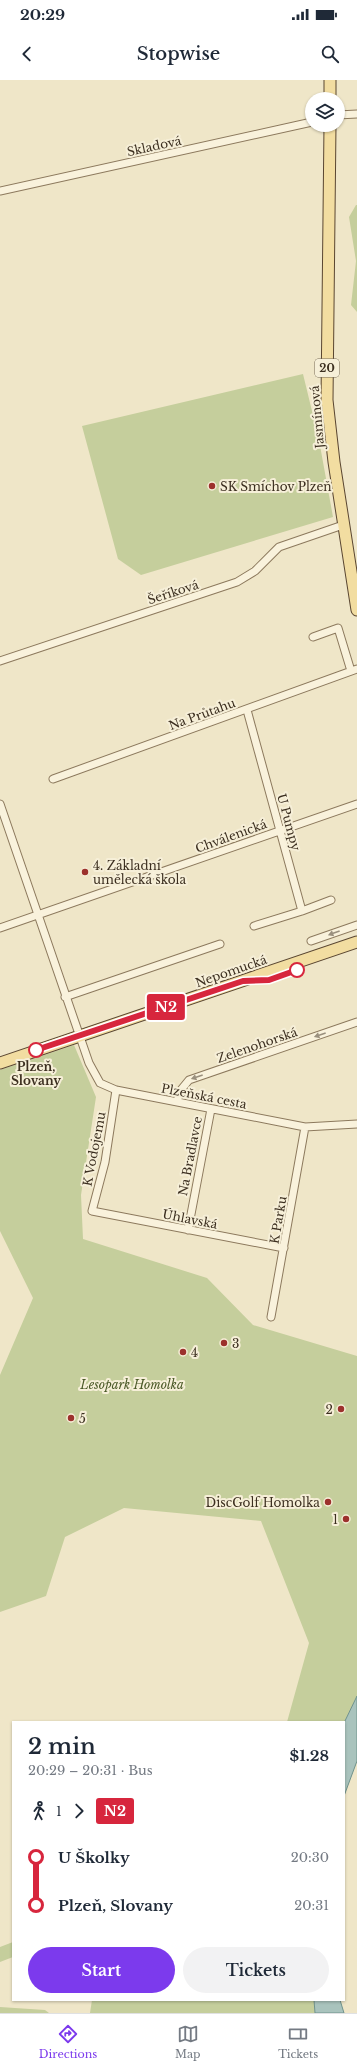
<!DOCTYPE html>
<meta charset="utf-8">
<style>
:root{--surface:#fff;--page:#f2f2f3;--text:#1f2937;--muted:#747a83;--line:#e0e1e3;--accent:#7c3aed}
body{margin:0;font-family:"Libre Baskerville",serif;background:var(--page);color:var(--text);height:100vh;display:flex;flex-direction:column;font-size:15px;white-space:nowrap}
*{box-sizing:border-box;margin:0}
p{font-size:13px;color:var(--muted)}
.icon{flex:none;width:22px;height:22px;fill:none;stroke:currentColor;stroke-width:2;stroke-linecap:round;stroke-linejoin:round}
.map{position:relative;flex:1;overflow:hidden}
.details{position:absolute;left:12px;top:1641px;width:333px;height:280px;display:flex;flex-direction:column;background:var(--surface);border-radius:0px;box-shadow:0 1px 3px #0004}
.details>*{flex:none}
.badge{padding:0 8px;border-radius:3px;font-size:14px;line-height:26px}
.fabs{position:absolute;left:305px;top:12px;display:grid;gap:8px}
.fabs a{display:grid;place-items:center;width:40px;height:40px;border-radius:50%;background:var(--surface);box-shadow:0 1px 3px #0004;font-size:20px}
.map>.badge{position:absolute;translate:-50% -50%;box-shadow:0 0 0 2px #fff}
.legs{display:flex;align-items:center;gap:6px;height:44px;padding:0 16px;font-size:13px}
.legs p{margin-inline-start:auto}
.headline{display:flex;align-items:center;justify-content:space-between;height:68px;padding:0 16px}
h1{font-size:22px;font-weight:600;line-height:30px}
.primary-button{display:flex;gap:8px;margin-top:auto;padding:8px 16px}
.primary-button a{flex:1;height:46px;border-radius:24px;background:var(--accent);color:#fff;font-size:16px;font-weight:600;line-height:46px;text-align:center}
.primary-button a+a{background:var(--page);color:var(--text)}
ul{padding:0 16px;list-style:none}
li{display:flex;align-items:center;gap:14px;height:48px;font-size:15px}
li i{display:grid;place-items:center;width:6px;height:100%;margin:0 5px;background:currentColor}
li i::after{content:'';width:10px;height:10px;margin:-5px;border:3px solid;border-radius:50%;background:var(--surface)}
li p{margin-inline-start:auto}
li:first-child i{background:linear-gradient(#0000 50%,currentColor 0)}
li:last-child i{background:linear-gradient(currentColor 50%,#0000 0)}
.status{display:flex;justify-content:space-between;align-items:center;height:28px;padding:0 20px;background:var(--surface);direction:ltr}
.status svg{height:11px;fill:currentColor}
header{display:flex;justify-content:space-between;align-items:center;height:52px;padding:0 16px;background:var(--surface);font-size:18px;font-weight:600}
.tabs{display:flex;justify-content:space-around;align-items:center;height:56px;border-top:1px solid var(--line);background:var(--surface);font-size:11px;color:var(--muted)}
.tabs a{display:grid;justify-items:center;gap:2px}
.tabs .selected{color:var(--accent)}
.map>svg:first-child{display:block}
.green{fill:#c5ce9c}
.water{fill:#a9c3bd;stroke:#6f928c}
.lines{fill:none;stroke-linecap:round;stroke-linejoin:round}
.street-casing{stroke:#8c795d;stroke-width:9}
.primary-casing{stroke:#5a4631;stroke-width:13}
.street{stroke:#f9f2dc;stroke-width:7}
.primary{stroke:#f2dda1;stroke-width:11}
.oneway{fill:#9a907e}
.line-1-casing{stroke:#fff;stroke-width:9}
.line-1{stroke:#d7263d;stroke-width:6}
.poi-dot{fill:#9c312c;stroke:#f6efd8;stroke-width:1.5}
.stop-1-dot{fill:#fff;stroke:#d7263d;stroke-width:2}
.labels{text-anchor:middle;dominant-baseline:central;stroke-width:4;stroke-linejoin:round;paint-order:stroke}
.shield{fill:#f6efd8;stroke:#746957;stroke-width:1}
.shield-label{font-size:11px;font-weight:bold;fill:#3c2f20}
.street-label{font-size:12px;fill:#3c2f20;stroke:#f6efd8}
.poi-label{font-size:12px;fill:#3c2f20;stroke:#f6efd8;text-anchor:start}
.stop-label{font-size:12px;font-weight:bold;fill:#3c2f20;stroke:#f6efd8}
.park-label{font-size:12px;font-style:italic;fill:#4a5927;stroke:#f6efd8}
</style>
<div class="status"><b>20:29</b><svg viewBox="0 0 49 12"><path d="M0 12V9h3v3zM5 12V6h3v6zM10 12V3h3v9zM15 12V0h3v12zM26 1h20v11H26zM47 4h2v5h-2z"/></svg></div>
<header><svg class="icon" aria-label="back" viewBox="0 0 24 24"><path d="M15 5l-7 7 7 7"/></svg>Stopwise<svg class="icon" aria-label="search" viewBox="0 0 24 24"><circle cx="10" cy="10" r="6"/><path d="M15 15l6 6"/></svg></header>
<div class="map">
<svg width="357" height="1933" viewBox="0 0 357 1933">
<rect width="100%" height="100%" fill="#efe6c8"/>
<path class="green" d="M 356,125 L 357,125 L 357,232 L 351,225 L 356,181 L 349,137 Z
M 303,294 L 319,360 L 333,437 L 141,495 L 118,479 L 82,346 Z
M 74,965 L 96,1017 L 81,1115 L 83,1159 L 207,1198 L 253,1245 L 357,1276 L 357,1616 L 344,1643 L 287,1642 L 309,1563 L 261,1441 L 124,1428 L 65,1457 L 46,1516 L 0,1532 L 0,1295 L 33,1218 L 0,1151 L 0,990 Z
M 13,1862 L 13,1877 L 0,1882 L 0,1867 Z
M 92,1920 L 314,1920 L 315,1933 L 90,1933 Z
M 0,1927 L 45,1930 L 49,1933 L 0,1933 Z"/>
<path class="water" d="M 357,1616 L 357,1681 L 344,1716 L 344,1643 Z
M 314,1920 L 340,1920 L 344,1933 L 315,1933 Z"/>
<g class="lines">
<defs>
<path id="street" d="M 338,35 L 357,34
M 0,111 L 312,42
M 313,557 L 338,548 L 351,591
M 0,581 L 237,502 L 255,491 L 279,467 L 343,445
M 247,630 L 302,831 L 331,820
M 53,699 L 357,589
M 0,724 L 89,983 L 100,1003 L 116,1010 L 305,1047 L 357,1044
M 254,846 L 302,831
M 0,848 L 357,724
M 311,861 L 357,845
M 65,917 L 220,864
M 116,1010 L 105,1082 L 92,1131 L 284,1168
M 177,1022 L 180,1011 L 189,1000 L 357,942
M 188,1150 L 211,1029
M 271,1237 L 305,1047"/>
<path id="primary" d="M 330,19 L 330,0
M 330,45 L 327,320 L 334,382 L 357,530
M 0,983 L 357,862"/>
</defs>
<use href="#street" class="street-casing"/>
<use href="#primary" class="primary-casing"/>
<use href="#street" class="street"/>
<use href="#primary" class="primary"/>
</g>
<defs><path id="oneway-solid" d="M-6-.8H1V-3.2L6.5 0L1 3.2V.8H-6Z"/></defs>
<g class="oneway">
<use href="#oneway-solid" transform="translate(334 853) rotate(160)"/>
<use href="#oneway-solid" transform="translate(320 955) rotate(161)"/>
<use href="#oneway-solid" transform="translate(197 997) rotate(161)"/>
</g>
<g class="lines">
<defs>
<path id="line-1" d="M 36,970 L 243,901 L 269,900 L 297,890"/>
</defs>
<use href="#line-1" class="line-1-casing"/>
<use href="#line-1" class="line-1"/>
</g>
<g class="poi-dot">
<circle cx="212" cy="406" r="4"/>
<circle cx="85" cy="792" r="4"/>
<circle cx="224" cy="1263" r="4"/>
<circle cx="183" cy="1272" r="4"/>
<circle cx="341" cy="1329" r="4"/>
<circle cx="71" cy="1338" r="4"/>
<circle cx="328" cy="1422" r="4"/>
<circle cx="346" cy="1439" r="4"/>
</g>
<g class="stop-1-dot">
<circle cx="297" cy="890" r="7"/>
<circle cx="36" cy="970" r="7"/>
</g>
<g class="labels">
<rect class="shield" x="315" y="279" width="24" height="18" rx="3"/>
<g class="shield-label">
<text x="327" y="288">20</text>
</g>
<g class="street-label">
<text transform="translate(154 66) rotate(-12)">Skladová</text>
<text transform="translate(317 337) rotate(-95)">Jasmínová</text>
<text transform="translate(173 512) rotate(-18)">Šeříková</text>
<text transform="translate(202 634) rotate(-20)">Na Průtahu</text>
<text transform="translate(289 742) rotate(75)">U Pumpy</text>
<text transform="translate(231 756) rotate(-20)">Chválenická</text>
<text transform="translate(231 891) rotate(-19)">Nepomucká</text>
<text transform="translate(257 965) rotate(-19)">Zelenohorská</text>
<text transform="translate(204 1016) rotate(11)">Plzeňská cesta</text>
<text transform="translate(94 1069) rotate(-79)">K Vodojemu</text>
<text transform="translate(190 1076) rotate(-79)">Na Bradlavce</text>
<text transform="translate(190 1139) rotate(11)">Úhlavská</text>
<text transform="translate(278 1140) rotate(-80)">K Parku</text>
</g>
<g class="poi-label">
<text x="220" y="406">SK Smíchov Plzeň</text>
<text x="93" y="785">4. Základní<tspan x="93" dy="14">umělecká škola</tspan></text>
<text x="232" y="1263">3</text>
<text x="191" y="1272">4</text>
<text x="333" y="1329" text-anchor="end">2</text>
<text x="79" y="1338">5</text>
<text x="320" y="1422" text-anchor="end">DiscGolf Homolka</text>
<text x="338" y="1439" text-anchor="end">1</text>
</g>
<g class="stop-label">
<text x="36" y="986">Plzeň,<tspan x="36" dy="14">Slovany</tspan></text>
</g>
<g class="park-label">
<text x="132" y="1304">Lesopark Homolka</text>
</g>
</g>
</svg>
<div class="fabs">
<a><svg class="icon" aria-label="layers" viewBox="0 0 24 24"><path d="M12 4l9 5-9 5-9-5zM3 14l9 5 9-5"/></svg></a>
</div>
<b class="badge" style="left:166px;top:927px;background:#d7263d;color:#fff">N2</b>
<section class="details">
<div class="headline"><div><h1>2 min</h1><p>20:29 – 20:31 · Bus</p></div><b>$1.28</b></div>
<div class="legs"><svg class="icon" aria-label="walk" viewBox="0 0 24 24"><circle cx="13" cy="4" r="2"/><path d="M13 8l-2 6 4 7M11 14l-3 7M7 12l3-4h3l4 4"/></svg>1<svg class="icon" aria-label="forward" viewBox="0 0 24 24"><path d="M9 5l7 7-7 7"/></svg><b class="badge" style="background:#d7263d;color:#fff">N2</b></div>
<ul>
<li><i style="color:#d7263d"></i><b>U Školky</b><p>20:30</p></li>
<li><i style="color:#d7263d"></i><b>Plzeň, Slovany</b><p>20:31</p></li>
</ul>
<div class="primary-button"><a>Start</a><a>Tickets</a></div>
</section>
</div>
<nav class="tabs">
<a class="selected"><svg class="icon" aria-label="directions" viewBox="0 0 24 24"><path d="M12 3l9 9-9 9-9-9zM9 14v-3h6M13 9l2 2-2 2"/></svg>Directions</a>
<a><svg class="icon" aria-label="map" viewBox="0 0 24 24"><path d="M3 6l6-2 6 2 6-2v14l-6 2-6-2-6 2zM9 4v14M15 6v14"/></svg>Map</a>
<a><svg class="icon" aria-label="tickets" viewBox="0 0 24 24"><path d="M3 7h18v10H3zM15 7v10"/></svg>Tickets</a>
</nav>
